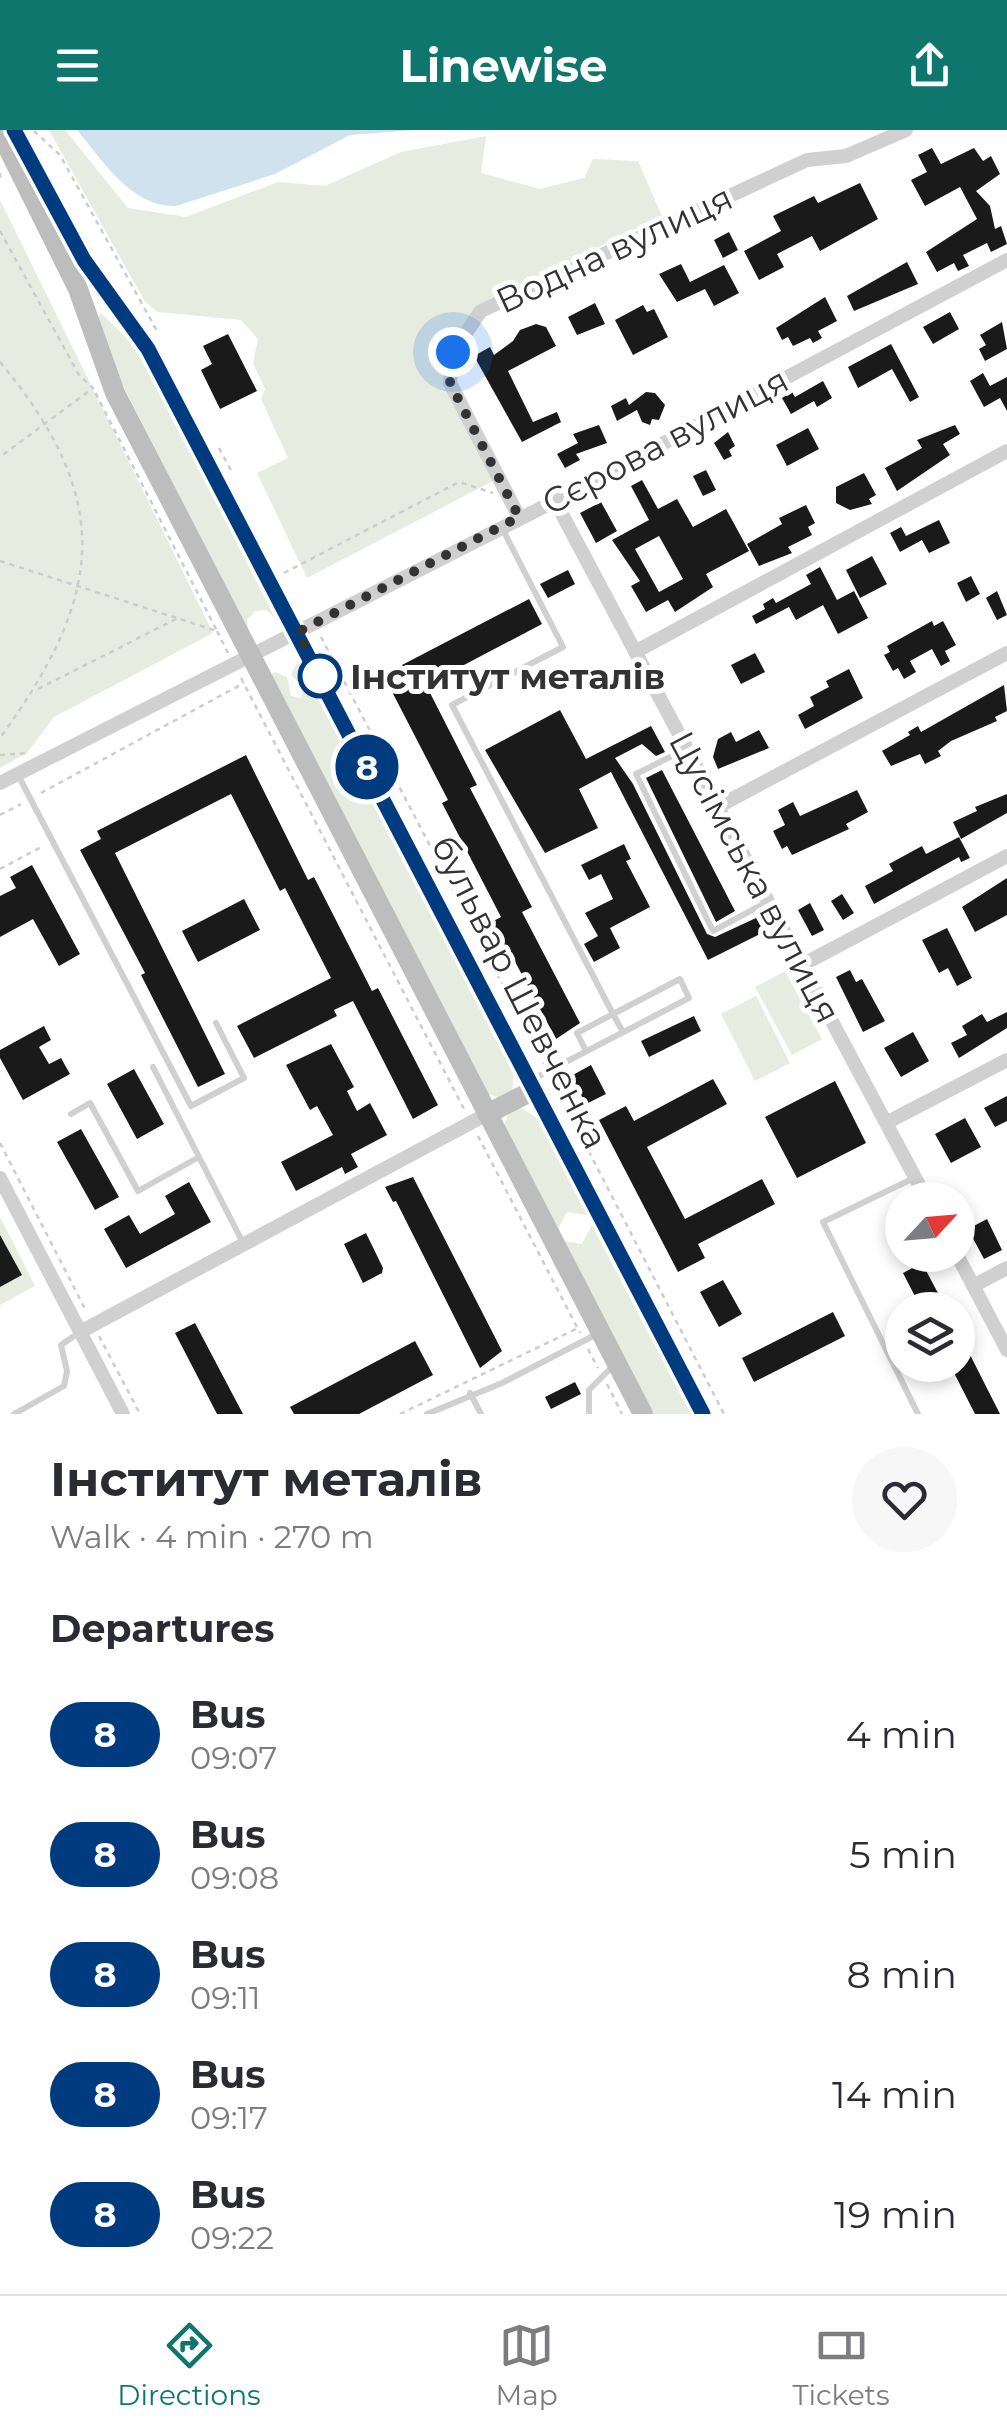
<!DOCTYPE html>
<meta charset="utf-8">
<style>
:root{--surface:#fff;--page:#f7f7f7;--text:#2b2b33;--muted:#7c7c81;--line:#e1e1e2;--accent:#0f766e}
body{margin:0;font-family:Montserrat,sans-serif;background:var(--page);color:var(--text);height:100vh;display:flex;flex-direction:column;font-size:38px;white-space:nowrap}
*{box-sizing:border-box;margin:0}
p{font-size:32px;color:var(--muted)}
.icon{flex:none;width:55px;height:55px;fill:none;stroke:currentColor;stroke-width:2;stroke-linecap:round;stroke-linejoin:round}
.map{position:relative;height:1284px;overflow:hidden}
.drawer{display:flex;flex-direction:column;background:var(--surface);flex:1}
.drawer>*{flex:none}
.badge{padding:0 20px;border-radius:32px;font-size:35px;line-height:65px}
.needle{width:65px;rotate:64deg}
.fabs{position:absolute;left:885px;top:1052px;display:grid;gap:20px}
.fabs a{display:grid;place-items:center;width:90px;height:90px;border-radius:50%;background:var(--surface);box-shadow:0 5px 15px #0003;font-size:50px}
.you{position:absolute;width:50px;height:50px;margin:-25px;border:8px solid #fff;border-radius:50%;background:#1a73e8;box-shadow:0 0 0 15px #1a73e833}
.map>.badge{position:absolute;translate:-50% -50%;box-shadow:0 0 0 5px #fff}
h2{padding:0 50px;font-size:38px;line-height:90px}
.round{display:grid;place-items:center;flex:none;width:105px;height:105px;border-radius:52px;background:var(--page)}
.overview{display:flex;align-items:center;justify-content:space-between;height:170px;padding:0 50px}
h1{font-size:48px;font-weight:700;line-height:75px}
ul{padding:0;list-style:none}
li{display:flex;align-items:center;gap:30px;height:120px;padding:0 50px}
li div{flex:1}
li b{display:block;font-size:38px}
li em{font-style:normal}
li .badge{min-width:110px;font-weight:700;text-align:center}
header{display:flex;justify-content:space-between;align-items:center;height:130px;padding:0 50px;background:var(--accent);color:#fff;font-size:45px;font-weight:700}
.tabs{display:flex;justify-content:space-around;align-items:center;height:140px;border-top:2px solid var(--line);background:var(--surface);font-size:28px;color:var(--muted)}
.tabs a{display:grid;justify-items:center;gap:5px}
.tabs .selected{color:var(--accent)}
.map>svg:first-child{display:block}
.green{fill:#e6ecdf}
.water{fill:#cfe2ee}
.building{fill:#1a1a1a;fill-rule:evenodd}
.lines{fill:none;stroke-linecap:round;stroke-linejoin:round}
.path{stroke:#cdcdcd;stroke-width:2.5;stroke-dasharray:5 5;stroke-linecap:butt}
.service{stroke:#d0d0d0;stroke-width:6}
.minor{stroke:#d0d0d0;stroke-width:14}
.secondary{stroke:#bdbdbd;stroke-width:20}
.line-casing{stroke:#fff;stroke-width:22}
.line{stroke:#003b80;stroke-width:15}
.walk{stroke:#333;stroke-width:10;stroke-dasharray:0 18}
.stop-dot{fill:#fff;stroke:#003b80;stroke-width:5}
.labels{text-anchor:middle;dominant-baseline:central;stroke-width:10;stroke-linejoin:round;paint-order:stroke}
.street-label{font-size:35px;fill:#333;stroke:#fff}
.stop-label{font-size:35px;font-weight:bold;fill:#333;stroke:#fff;text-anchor:start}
</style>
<header><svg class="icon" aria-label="menu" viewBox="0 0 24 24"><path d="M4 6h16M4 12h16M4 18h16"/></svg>Linewise<svg class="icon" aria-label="share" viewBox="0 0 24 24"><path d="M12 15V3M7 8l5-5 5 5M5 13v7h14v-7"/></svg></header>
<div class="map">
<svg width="1007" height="1284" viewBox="0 0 1007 1284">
<rect width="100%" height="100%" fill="#fff"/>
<path class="green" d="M 49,0 L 65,0 L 128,78 L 186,87 L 278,52 L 325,56 L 401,22 L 486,6 L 481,43 L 540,59 L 584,48 L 593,29 L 638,31 L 662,86 L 476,177 L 445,253 L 495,350 L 307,448 L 257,343 L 288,328 L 261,269 L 265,259 L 253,233 L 258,209 L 241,190 L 158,182 L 145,172 Z
M 0,70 L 213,503 L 54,587 L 27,623 L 0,638 Z
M 101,183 L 140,221 L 275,488 L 266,480 L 255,481 L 247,490 L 248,501 L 112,234 L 98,187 Z
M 298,531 L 514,943 L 512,962 L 499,968 L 487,963 L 270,545 L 275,542 L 287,547 L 291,566 L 301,568 L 304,558 L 291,545 Z
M 785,841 L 822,909 L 792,925 L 755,857 Z
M 756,866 L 790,933 L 755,951 L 721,884 Z
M 521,978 L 536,987 L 587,1085 L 567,1082 L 557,1101 L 504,996 L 508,984 Z
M 0,1087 L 35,1156 L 0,1175 Z
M 592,1095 L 691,1284 L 652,1284 L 562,1111 L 582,1114 Z"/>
<path class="water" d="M 77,0 L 414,0 L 350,5 L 275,44 L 176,76 C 131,77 103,31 77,0 Z"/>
<path class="building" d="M 932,18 L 941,34 L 974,18 L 983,31 L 991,26 L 1000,44 L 976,61 L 990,76 L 995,99 L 1001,96 L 1007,114 L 991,122 L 987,113 L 963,125 L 969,136 L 958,141 L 954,133 L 937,142 L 926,122 L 977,89 L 960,57 L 925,76 L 911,50 L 927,42 L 918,25 Z
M 860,53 L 878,89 L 820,121 L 812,106 L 777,124 L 784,137 L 759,150 L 744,121 L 781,101 L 773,86 L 814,66 L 818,73 Z
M 729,102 L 738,120 L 723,128 L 714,110 Z
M 907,132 L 918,154 L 854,181 L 847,166 Z
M 681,134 L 690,152 L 724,135 L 739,163 L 714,176 L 705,159 L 677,172 L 659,144 Z
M 825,167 L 837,191 L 818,201 L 822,208 L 813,213 L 810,208 L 793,216 L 788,207 L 782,210 L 776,198 Z
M 595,173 L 605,194 L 577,205 L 568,187 Z
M 643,175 L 647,182 L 654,179 L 668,207 L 633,225 L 615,190 Z
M 950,182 L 959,199 L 933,214 L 923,197 Z
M 1002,192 L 1007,219 L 985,231 L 979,219 L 986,215 L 980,205 Z
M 536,194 L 546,197 L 556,216 L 508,241 L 533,292 L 557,282 L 561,292 L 522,312 L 474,226 L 490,217 L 494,225 L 513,211 L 520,200 Z
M 228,204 L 257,261 L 220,279 L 201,240 L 212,234 L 203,216 Z
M 891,214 L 919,267 L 910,272 L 892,239 L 858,258 L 848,237 Z
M 983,243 L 990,256 L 1007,247 L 1007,281 L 1000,268 L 984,277 L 970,251 Z
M 823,251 L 832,268 L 817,277 L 814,271 L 791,284 L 782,268 L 792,262 L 795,267 Z
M 646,262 L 655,263 L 665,275 L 659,290 L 652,289 L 650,295 L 642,292 L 637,280 L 617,291 L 611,276 L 626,268 L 629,275 Z
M 599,295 L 607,313 L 576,324 L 580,330 L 565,338 L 557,324 L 578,313 L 573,304 Z
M 955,295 L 960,304 L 943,314 L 950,325 L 897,361 L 885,338 L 922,318 L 917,310 Z
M 808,298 L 819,319 L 787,336 L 776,315 Z
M 728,302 L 735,316 L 729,320 L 732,326 L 724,330 L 714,313 Z
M 706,340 L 716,360 L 703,366 L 693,346 Z
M 864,343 L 876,365 L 869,369 L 872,374 L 850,380 L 836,373 L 836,357 Z
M 642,350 L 658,379 L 677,369 L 693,397 L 726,379 L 749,421 L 706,444 L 713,457 L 675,482 L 668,470 L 646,482 L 631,456 L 640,451 L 612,410 L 649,390 L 631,356 ZM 659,406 L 683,449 L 659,462 L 635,419 Z
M 601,372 L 617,401 L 596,413 L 580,383 Z
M 806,375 L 815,393 L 808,397 L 812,405 L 788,417 L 792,423 L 759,436 L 747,414 L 782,394 L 779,388 Z
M 939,390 L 950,413 L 929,423 L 922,410 L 900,422 L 890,403 L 901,397 L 906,406 Z
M 872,426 L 887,454 L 860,468 L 846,440 Z
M 820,437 L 837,470 L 854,461 L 868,488 L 838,504 L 823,475 L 796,490 L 789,477 L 756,494 L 752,486 L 765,479 L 763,474 L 773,468 L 776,473 L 811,454 L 806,445 Z
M 568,440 L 575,454 L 548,468 L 540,454 Z
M 971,446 L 980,464 L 966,472 L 957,453 Z
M 997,461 L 1007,485 L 997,490 L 986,468 Z
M 529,469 L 542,494 L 426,555 L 477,655 L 470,658 L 532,777 L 522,782 L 580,893 L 556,909 L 511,824 L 501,829 L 484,796 L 501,787 L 442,673 L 448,670 L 388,554 L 406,544 L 402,535 Z
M 932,491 L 934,496 L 943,491 L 956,515 L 945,521 L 950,531 L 941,536 L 932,519 L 910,531 L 916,542 L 904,549 L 898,538 L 893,541 L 884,525 L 890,522 L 887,516 Z
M 755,523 L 765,542 L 741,554 L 731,535 Z
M 849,539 L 863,568 L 805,599 L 798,585 L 814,576 L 810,567 L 829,557 L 826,551 Z
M 1004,555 L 1007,581 L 995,587 L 997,591 L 951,611 L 938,621 L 941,626 L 925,634 L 920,624 L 891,636 L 882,621 L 910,605 L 908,602 L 918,596 L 921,602 Z
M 560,580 L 586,629 L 651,596 L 665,622 L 656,626 L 642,614 L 615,628 L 633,654 L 707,804 L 715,807 L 756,788 L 764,802 L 708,830 L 611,642 L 579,659 L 598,698 L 545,723 L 485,620 Z
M 759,600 L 769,618 L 718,639 L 713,627 L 718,609 L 731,602 L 736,612 Z
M 246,625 L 308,750 L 314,747 L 372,861 L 378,858 L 438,975 L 413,989 L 353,871 L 334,880 L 337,886 L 254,928 L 237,896 L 331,848 L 285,758 L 280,761 L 231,664 L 115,723 L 225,944 L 198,957 L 141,845 L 145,843 L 80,720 L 101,709 L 97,701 Z
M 662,640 L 735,781 L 716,792 L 646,648 Z
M 857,660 L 868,682 L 846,694 L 849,699 L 792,725 L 787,716 L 782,719 L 773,701 L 785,695 L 778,680 L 793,672 L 800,686 Z
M 1007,664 L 1007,683 L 961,709 L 953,692 L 977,681 L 975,677 Z
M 959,707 L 970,728 L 961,732 L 959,727 L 874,774 L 865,756 L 893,741 L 889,734 L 922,716 L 926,724 Z
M 624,714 L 631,729 L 626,731 L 650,777 L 610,798 L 620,818 L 594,832 L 584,814 L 598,806 L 585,783 L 613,769 L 601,744 L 589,750 L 581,735 Z
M 32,735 L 80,824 L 59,836 L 33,789 L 0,807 L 0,766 L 16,758 L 10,747 Z
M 1007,748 L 1007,785 L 975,802 L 962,777 Z
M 842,764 L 854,783 L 843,790 L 831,771 Z
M 244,769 L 260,800 L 198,832 L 182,801 Z
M 810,773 L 824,800 L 812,806 L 798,780 Z
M 947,798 L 972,848 L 957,856 L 948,838 L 939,843 L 922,810 Z
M 850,840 L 856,852 L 862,849 L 885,891 L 863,902 L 836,847 Z
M 1007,882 L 1007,898 L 959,928 L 951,913 L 967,905 L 962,896 L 982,884 L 987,892 Z
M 694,886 L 701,901 L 649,927 L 641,911 Z
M 44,896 L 51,910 L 39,917 L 49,934 L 61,928 L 70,944 L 23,970 L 0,928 L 0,920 Z
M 913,902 L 929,931 L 901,947 L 884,918 Z
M 331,914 L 354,957 L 347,961 L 357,981 L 370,973 L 387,1005 L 351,1024 L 358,1037 L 345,1044 L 342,1037 L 296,1061 L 281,1032 L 333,1005 L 317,976 L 310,980 L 286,935 Z
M 591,935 L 606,964 L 586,974 L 571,946 Z
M 134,939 L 164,994 L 137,1009 L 107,954 Z
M 713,949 L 727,974 L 647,1017 L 685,1089 L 762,1049 L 775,1074 L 698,1114 L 705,1128 L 678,1142 L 599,990 L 626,976 L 634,991 Z
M 835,951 L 866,1013 L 797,1048 L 765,987 Z
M 1007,966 L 1007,991 L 995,997 L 984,978 Z
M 965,988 L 981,1017 L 951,1033 L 935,1004 Z
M 81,999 L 119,1067 L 95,1080 L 57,1012 Z
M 413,1047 L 502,1221 L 480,1238 L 396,1071 L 393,1072 L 385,1057 Z
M 189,1052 L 211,1092 L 126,1138 L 104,1099 L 129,1085 L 140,1104 L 175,1084 L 165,1066 Z
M 987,1089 L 1002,1120 L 984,1129 L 968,1099 Z
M 366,1103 L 383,1138 L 382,1143 L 363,1153 L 344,1114 Z
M 0,1105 L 22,1145 L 0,1157 Z
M 922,1133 L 947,1180 L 922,1180 L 903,1143 Z
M 723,1150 L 742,1184 L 719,1197 L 700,1162 Z
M 833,1182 L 845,1206 L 754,1252 L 742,1228 Z
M 195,1193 L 243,1284 L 217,1284 L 175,1203 Z
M 958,1201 L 1000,1284 L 975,1284 L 950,1235 L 958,1235 Z
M 415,1211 L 433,1245 L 359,1284 L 294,1284 L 290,1277 Z
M 575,1252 L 581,1264 L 551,1279 L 545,1267 Z"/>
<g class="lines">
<path class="path" d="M 34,1 L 60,25 L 157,201
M 0,43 L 0,50
M 0,101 L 79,245 L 93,258 L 0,327
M 0,232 C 116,372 103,466 0,608
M 219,318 L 232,342
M 0,431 L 217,501 L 93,258
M 284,443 L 459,352 L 493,363
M 217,501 L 228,523
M 321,507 L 544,934
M 241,548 L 465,981
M 38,559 L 178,488
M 0,625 L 27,623
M 41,663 L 244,553
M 0,685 L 21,674
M 0,739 L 43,716
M 552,950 L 724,1284
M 478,1006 L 580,1203
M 0,1013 L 86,1181
M 99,1206 L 140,1284
M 588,1219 L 598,1238
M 607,1254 L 622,1284
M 400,1284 L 576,1199"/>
<path class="service" d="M 502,398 L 563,517 L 452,575 L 613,884 L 577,903 L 586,921
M 686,619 L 636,644 L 713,801 L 767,772
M 18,645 L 191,976 L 244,948 L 216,893
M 153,937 L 243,1113
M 533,949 L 689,868 L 680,849 L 613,884 L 623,902
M 71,984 L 90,973 L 138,1061 L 199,1027
M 914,1048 L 823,1092 L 918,1284
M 470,1263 L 481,1284
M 14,1284 L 64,1256 L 67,1241 L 61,1215 L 80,1202
M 427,1284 L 502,1253 L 597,1204
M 589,1284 L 589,1260 L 612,1237"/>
<path class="minor" d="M 555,371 L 927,1070
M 519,387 L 450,253 L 453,222 L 481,181 L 807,30 L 846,26 L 906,0
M 635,522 L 1007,321
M 0,653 L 555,371 L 1007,130
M 719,676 L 1007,523
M 802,835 L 1007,726
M 886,993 L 1007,930
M 0,1048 L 123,1284
M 957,1125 L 1007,1220
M 973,1156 L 1007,1138
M 80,1202 L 487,984"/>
<path class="secondary" d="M 14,0 L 85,130 L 148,219 L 703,1284
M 0,2 L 78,159 L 115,263 L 643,1284
M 487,984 L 534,960"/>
</g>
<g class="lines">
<defs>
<path id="line" d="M 14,0 L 84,130 L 148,219 L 703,1284"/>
</defs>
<use href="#line" class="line-casing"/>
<use href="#line" class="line"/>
<path class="walk" d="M 320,546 L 324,554 L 298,502 L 519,387 L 450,253 L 453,222"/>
</g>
<circle class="stop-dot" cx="320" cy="546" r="20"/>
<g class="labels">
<g class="street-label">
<text transform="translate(614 119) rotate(-25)">Водна вулиця</text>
<text transform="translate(665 311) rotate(-28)">Сєрова вулиця</text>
<text transform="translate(755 747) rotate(62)">Цусімська вулиця</text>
<text transform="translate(520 862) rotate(63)">бульвар Шевченка</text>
</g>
<g class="stop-label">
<text x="350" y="546">Інститут металів</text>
</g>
</g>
</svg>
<div class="fabs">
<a><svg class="needle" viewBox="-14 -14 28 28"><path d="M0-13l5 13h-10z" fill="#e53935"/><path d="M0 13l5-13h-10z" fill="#7c7c81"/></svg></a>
<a><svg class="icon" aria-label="layers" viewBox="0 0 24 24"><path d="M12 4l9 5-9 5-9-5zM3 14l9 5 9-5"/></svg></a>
</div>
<div class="you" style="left:453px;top:222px"></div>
<b class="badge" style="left:367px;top:637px;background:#003b80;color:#fff">8</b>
</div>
<section class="drawer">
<div class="overview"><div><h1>Інститут металів</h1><p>Walk · 4 min · 270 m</p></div><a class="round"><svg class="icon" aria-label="heart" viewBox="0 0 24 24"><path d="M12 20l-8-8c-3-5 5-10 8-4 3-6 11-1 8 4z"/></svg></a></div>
<h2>Departures</h2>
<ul>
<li><span class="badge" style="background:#003b80;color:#fff">8</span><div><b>Bus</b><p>09:07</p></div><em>4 min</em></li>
<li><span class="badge" style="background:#003b80;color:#fff">8</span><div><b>Bus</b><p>09:08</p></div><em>5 min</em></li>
<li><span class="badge" style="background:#003b80;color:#fff">8</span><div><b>Bus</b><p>09:11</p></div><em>8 min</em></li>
<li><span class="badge" style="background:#003b80;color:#fff">8</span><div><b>Bus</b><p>09:17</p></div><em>14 min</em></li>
<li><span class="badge" style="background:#003b80;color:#fff">8</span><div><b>Bus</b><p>09:22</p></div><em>19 min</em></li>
</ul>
</section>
<nav class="tabs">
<a class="selected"><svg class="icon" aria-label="directions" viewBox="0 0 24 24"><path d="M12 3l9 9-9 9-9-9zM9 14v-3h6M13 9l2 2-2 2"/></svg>Directions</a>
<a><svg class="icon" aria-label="map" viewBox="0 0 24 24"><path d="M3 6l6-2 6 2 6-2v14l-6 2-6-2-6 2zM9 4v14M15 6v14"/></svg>Map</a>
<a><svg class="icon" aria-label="tickets" viewBox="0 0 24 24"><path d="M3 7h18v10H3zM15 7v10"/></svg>Tickets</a>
</nav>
